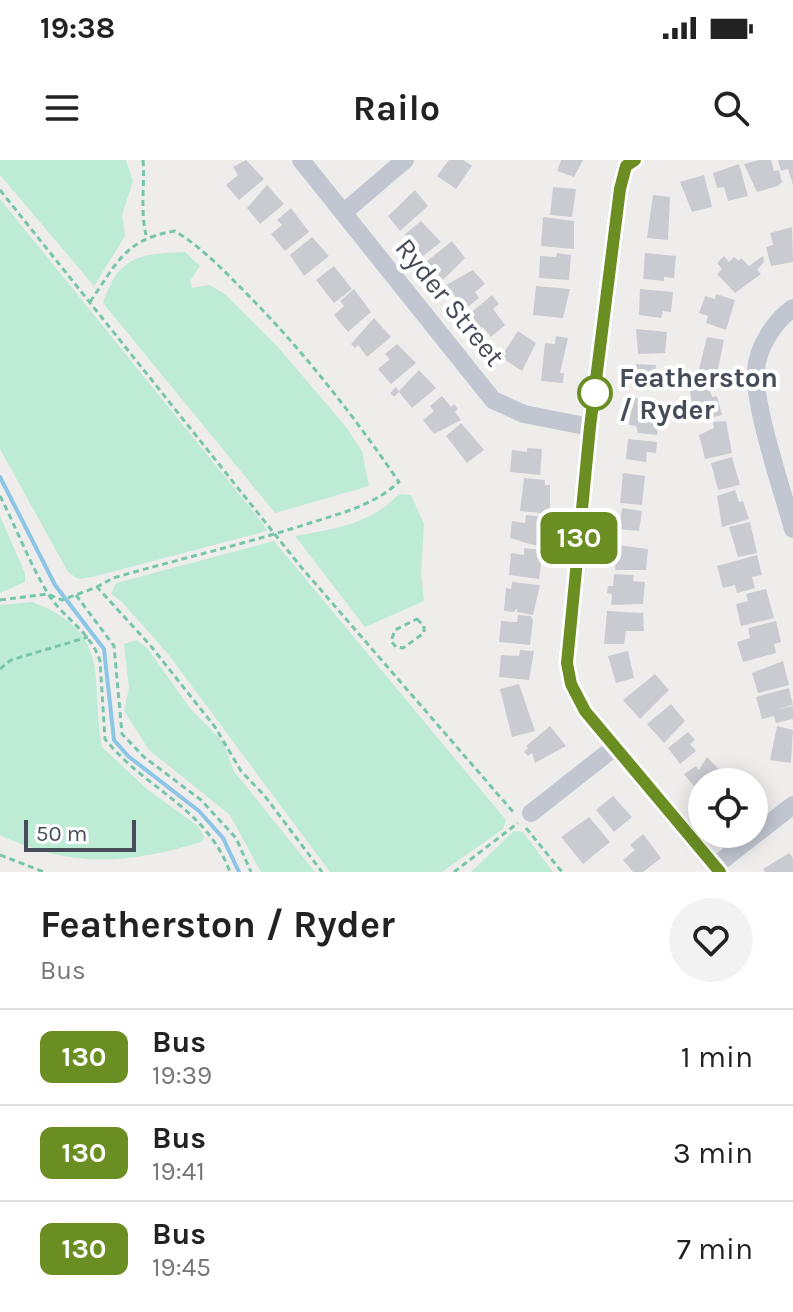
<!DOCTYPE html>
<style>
:root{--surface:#fff;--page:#f2f2f2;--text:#222;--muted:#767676;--line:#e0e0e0}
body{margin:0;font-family:Karla,sans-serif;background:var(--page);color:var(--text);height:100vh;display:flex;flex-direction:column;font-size:30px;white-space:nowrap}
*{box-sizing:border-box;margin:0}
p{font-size:26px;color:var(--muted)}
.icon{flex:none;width:44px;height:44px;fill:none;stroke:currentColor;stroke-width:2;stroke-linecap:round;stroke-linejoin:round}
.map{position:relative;height:712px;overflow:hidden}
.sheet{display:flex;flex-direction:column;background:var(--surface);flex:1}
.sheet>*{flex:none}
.badge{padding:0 16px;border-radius:12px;font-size:28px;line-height:52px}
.fabs{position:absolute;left:688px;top:608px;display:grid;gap:16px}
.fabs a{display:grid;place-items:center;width:80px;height:80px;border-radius:50%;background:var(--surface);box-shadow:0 4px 20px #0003;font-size:40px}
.scale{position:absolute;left:24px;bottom:20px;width:112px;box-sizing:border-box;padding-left:8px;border:4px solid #464d59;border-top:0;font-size:22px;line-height:28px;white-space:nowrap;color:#464d59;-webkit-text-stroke:6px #fff;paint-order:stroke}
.map>.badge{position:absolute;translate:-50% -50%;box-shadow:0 0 0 4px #fff}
.round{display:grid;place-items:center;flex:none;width:84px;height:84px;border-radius:42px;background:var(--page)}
.summary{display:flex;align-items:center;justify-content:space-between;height:136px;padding:0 40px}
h1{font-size:38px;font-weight:700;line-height:60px}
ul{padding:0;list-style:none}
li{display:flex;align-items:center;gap:24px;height:96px;padding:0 40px;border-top:2px solid var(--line)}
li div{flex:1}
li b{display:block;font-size:30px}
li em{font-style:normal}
li .badge{min-width:88px;font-weight:700;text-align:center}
.status{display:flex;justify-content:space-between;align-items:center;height:56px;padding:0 40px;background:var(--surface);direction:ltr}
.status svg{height:22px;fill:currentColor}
header{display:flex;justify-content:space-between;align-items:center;height:104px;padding:0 40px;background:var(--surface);font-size:36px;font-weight:700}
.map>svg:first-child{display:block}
.green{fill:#bdebd6}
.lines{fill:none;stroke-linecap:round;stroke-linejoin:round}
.stream{stroke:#8cc5e5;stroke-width:4}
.building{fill:#cacbd1}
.path{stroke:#77c6ac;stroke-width:3;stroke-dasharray:6 4;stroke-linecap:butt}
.minor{stroke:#c1c6d1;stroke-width:18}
.line-casing{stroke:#fff;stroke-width:18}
.line{stroke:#6b8e23;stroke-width:12}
.stop-dot{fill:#fff;stroke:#6b8e23;stroke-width:4}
.labels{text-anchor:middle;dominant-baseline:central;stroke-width:8;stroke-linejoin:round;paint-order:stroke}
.street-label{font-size:28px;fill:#464d59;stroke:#fff}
.stop-label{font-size:28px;font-weight:bold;fill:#464d59;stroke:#fff;text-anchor:start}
</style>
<div class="status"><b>19:38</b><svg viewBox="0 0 49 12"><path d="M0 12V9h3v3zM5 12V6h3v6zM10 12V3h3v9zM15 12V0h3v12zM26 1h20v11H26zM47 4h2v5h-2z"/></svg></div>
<header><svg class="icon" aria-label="menu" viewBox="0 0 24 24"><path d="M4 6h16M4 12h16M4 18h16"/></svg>Railo<svg class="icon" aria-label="search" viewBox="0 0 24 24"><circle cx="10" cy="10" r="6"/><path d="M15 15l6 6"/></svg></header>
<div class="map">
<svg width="793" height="712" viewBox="0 0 793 712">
<rect width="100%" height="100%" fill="#efedec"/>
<path class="green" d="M 0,0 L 126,0 L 133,21 L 122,55 L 125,76 L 94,126 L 0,15 Z
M 0,39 L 264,365 L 267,371 L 92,417 L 78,419 L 68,412 L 0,289 Z
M 185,92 L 200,106 L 190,121 L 192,128 L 209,125 L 225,134 L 278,187 L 346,267 L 362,291 L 369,326 L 275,353 L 103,143 C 119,95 140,94 185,92 Z
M 399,334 L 411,335 L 424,364 L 421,413 L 424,441 L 365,467 L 295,376 C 334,369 371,364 399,334 Z
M 0,356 L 25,413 L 25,422 L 0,433 Z
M 274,381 L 506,660 L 503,669 L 442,712 L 330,712 L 168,494 L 122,442 L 111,434 L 116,423 Z
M 32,442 C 114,473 90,519 102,587 L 148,630 L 198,666 L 204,677 L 202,682 C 127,704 73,709 0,675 L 0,445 Z
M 137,480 L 148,489 L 189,547 L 223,582 L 234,611 L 315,712 L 261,712 L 230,655 L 149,590 L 124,551 L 129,528 L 124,484 Z
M 514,671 L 523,672 L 553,712 L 471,712 Z"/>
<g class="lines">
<path class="stream" d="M 0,317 L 55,425 L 104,489 L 114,580 L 128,596 L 199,651 L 223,678 L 239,712"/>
</g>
<path class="building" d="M 246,0 L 264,19 L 239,40 L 226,25 L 238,15 L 233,7 Z
M 449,0 L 463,0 L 472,6 L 456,29 L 437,16 Z
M 561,0 L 583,0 L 574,17 L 557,11 Z
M 759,0 L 771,0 L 774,11 L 779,10 L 782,22 L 778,26 L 757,32 L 744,4 Z
M 778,0 L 793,0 L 793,25 L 788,9 L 781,11 Z
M 739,4 L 748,36 L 728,41 L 724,27 L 717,28 L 713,13 Z
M 704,15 L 712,47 L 692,52 L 680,22 Z
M 267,25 L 284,44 L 260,64 L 247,48 Z
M 553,27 L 576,29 L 572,57 L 550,55 Z
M 415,30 L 428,46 L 400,71 L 388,56 Z
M 653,35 L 670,37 L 668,80 L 647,78 Z
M 291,48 L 309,72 L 285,91 L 271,74 L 282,65 L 277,60 Z
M 543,57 L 574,61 L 574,89 L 541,86 Z
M 421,61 L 441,82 L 423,96 L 405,74 Z
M 792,67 L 793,102 L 771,106 L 766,87 L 773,85 L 770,73 Z
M 312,77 L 329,96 L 304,116 L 290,95 Z
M 452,81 L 465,98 L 443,120 L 427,101 Z
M 557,93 L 571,95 L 569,120 L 539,118 L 540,96 L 556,97 Z
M 645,93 L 676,96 L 674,118 L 664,117 L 664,121 L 643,119 Z
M 724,96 L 729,102 L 734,97 L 739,101 L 741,98 L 749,106 L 763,96 L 764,102 L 757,110 L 761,114 L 735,133 L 717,114 L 722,109 L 717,103 Z
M 334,106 L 352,129 L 334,143 L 316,120 Z
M 473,110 L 485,124 L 475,132 L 479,138 L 465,149 L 446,125 Z
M 536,126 L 570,129 L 563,158 L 533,155 Z
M 354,129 L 371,152 L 348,172 L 334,155 L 344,146 L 340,141 Z
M 640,129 L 673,132 L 671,152 L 663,151 L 661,158 L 639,155 Z
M 716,134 L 735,140 L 726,170 L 706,163 L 708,156 L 699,153 L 705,136 L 715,139 Z
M 492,135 L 499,144 L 493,149 L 505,165 L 491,177 L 483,167 L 478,170 L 467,156 Z
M 374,158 L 391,177 L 367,197 L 358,185 L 355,188 L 351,184 Z
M 636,169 L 667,172 L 665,193 L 638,194 Z
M 518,171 L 536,183 L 522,211 L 501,197 Z
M 556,176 L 568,178 L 560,213 L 564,213 L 563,223 L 541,221 L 545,183 L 555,184 Z
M 707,177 L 724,180 L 717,213 L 699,209 Z
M 397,184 L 416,203 L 391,224 L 378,209 L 390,199 L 385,194 Z
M 636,204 L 656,205 L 654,225 L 634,224 Z
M 419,210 L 436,228 L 412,248 L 399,232 L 394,237 L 390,233 L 396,227 L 399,231 Z
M 708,226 L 712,237 L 717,236 L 722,255 L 695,262 L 690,231 Z
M 442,236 L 451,247 L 454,244 L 458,249 L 455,252 L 461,260 L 434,274 L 423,260 L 434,251 L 430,246 Z
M 633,238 L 655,240 L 653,264 L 658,265 L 657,275 L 638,273 L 636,266 L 629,265 Z
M 726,261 L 732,293 L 705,299 L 699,275 L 714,268 L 713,262 Z
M 461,263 L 484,290 L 467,303 L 446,276 Z
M 628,279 L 657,282 L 656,293 L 647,292 L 646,302 L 626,299 Z
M 527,288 L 542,289 L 540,315 L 510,312 L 512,290 L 527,292 Z
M 732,297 L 740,325 L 718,330 L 711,303 Z
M 623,313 L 645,316 L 642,345 L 620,343 Z
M 524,318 L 545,320 L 545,325 L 550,325 L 550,354 L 520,351 Z
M 735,330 L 739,342 L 743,341 L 749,359 L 722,367 L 717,336 Z
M 622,348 L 642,351 L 639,371 L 619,369 Z
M 526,355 L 544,357 L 540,387 L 510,378 L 512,361 L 525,363 Z
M 750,362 L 757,393 L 738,397 L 729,367 Z
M 617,385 L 648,389 L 646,410 L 615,410 Z
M 524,388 L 543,390 L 539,419 L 509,415 L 511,393 L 524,395 Z
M 757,395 L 762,415 L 752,417 L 755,428 L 737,433 L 735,425 L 723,428 L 717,406 Z
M 614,414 L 634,415 L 633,421 L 645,422 L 643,444 L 611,445 L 612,434 L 607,433 L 608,426 L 613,426 Z
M 512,422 L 540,425 L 533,455 L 517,452 L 517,448 L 514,452 L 504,451 L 506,428 L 511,429 Z
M 766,429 L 774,458 L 741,466 L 736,444 L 748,441 L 746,434 Z
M 607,451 L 643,453 L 644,471 L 626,471 L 624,484 L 604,484 Z
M 518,455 L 531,456 L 533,460 L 530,485 L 499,482 L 501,461 L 517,462 Z
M 776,461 L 781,482 L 774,484 L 776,493 L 743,502 L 737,482 L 750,478 L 748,468 Z
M 520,490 L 534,491 L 529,520 L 499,517 L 501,495 L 519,496 Z
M 628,491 L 634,518 L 616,523 L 608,496 Z
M 783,501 L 789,525 L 758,533 L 752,513 Z
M 655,514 L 669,530 L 640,559 L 623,540 Z
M 519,524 L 535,571 L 512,577 L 500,529 Z
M 789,528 L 793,545 L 775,550 L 793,546 L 793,559 L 776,563 L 774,556 L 762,559 L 756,537 Z
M 671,544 L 685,561 L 664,583 L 647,564 Z
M 550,566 L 566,586 L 535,603 L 532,593 L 528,596 L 524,592 L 528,588 L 526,586 Z
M 777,566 L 793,570 L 791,603 L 770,600 Z
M 688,572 L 695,580 L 690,584 L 696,591 L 680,604 L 668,588 Z
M 707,597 L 723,614 L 713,622 L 702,622 L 702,636 L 684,614 L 696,606 L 699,610 Z
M 613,636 L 632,657 L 614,672 L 596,650 Z
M 589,657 L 610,682 L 583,704 L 561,677 Z
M 643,674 L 661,698 L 643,712 L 633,712 L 623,700 L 635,690 L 630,685 Z
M 789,693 L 793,698 L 793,712 L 765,712 L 763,709 Z"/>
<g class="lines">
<path class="path" d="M 143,0 C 145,26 140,49 146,75
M 0,30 L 301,407 L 514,653
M 90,142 C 117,103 125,79 175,71 C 204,89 225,112 249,136 C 305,193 353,255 399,322 C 374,345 342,353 310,363 C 245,384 179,399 113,418 L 97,427
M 0,336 C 16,367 29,402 47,432 C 62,458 90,470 100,501 L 105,579 C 147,631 205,646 230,712
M 76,435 L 114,486 L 122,574 L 144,597 L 201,640 L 236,678 L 251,712
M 0,440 L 47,434 L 62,440 L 97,427 L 150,485 L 215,567 L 241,611 L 264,635 L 322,712
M 417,459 L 424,466 L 424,473 L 403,488 L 396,487 L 391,481 L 395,470 Z
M 0,509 L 11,500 L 88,477
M 526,668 L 562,712
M 0,695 L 44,712
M 454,712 L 518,663"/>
<path class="minor" d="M 301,0 L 493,240 L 524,254 L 590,267
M 635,0 L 626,6 L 620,29 L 590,267 L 567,503 L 571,524 L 585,551 L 720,712
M 343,53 L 405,0
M 793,148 C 775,160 757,188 756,211 C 753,244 783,333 793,369
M 531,653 L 615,587
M 715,706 L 793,645"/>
</g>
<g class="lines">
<defs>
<path id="line" d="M 635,0 L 626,6 L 620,29 L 590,267 L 567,503 L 571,524 L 585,551 L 720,712"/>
</defs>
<use href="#line" class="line-casing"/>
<use href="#line" class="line"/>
</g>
<circle class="stop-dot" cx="595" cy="233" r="16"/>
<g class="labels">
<g class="street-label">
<text transform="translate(450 142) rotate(51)">Ryder Street</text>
</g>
<g class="stop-label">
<text x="619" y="217">Featherston<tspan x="619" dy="32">/ Ryder</tspan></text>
</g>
</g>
</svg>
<div class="fabs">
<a><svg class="icon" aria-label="locate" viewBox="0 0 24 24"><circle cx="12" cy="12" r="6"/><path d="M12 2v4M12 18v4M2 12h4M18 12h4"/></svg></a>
</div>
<div class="scale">50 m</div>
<b class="badge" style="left:579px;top:378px;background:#6b8e23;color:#fff">130</b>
</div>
<section class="sheet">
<div class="summary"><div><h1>Featherston / Ryder</h1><p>Bus</p></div><a class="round"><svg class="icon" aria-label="heart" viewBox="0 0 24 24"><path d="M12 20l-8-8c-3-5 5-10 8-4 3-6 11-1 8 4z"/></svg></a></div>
<ul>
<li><span class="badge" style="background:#6b8e23;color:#fff">130</span><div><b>Bus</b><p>19:39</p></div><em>1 min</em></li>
<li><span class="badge" style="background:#6b8e23;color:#fff">130</span><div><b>Bus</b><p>19:41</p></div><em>3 min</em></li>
<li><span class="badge" style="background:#6b8e23;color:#fff">130</span><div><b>Bus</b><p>19:45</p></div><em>7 min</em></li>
</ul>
</section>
